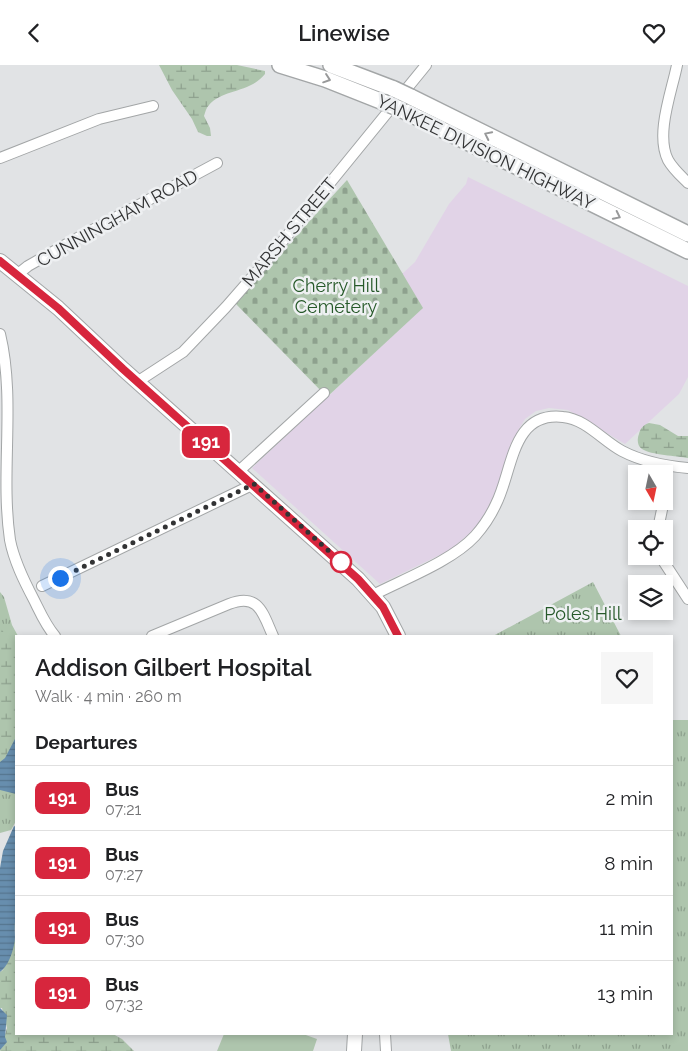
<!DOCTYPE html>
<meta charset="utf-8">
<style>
:root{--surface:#fff;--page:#f6f6f6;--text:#202124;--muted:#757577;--line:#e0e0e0}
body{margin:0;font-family:Raleway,sans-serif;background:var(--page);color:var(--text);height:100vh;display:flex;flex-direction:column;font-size:19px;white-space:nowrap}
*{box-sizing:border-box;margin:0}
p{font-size:16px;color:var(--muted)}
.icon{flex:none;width:28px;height:28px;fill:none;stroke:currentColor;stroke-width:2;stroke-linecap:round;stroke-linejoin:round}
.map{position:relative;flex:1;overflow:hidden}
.side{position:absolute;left:15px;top:570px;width:658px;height:400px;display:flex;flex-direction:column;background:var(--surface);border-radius:0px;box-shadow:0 2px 8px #0003}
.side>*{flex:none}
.badge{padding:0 10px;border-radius:8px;font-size:18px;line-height:32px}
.needle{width:32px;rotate:171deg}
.controls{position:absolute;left:628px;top:400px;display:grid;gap:10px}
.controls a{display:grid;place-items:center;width:45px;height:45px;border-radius:0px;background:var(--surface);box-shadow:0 2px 8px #0003;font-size:25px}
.you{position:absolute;width:25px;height:25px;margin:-12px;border:4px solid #fff;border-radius:50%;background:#1a73e8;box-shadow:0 0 0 8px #1a73e833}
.map>.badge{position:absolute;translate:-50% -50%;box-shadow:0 0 0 2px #fff}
h2{padding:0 20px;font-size:19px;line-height:45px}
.round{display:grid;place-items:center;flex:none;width:52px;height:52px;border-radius:0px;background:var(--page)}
.summary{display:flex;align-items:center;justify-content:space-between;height:85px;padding:0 20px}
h1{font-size:24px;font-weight:600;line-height:38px}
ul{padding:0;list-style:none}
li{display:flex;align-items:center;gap:15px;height:65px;padding:0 20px;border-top:1px solid var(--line)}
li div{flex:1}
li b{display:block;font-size:19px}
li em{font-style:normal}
li .badge{min-width:55px;font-weight:700;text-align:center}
header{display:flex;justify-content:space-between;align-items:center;height:65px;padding:0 20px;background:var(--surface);font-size:22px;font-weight:600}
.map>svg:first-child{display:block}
.medical{fill:#e1d3e7}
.grass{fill:url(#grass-tufts)}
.wetland{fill:url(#wetland-marsh)}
.cemetery{fill:url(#cemetery-stones)}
.garden{fill:#aec5ad}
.water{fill:url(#water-rules)}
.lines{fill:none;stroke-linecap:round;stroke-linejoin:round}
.minor-casing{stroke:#a3a6a7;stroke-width:12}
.major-casing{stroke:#a3a6a7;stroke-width:16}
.highway-casing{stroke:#a3a6a7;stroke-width:18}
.minor{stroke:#fff;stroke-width:10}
.major{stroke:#fff;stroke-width:14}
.highway{stroke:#fff;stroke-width:15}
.highway-bridge-casing{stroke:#a3a6a7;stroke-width:18;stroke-linecap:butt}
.highway-bridge{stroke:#fff;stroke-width:15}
.oneway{stroke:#98999a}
.line-casing{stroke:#fff;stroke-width:11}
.line{stroke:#d7263d;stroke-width:8}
.walk{stroke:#323334;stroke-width:5;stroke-dasharray:0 9}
.stop-dot{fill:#fff;stroke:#d7263d;stroke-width:2.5}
.labels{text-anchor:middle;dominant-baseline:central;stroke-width:5;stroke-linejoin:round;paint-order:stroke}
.street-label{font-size:18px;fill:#323334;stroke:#eef0f2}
.park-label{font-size:18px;fill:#265929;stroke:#eef0f2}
</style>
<header><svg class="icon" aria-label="back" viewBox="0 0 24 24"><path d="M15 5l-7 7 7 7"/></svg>Linewise<svg class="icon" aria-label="heart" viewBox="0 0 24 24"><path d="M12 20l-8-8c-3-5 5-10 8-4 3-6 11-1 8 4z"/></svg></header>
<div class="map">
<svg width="688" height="986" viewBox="0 0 688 986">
<defs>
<pattern id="grass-tufts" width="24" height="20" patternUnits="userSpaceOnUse" patternTransform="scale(1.25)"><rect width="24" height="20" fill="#aec5ad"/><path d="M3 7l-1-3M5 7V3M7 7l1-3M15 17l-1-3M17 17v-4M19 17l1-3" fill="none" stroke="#8ea18e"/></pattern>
<pattern id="wetland-marsh" width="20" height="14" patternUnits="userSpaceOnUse" patternTransform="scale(1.25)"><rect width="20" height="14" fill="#aec5ad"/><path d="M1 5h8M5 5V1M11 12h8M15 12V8" fill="none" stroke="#8ea18e"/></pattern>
<pattern id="cemetery-stones" width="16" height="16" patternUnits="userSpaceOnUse" patternTransform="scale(1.25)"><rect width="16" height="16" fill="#aec5ad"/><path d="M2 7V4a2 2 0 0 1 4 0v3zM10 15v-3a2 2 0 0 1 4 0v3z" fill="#8ea18e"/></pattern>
<pattern id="water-rules" width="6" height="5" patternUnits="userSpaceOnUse" patternTransform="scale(1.25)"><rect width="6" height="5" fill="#678eae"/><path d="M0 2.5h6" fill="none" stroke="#55758e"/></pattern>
</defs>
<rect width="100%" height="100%" fill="#e1e3e5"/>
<path class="medical" d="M 468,112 L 688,221 L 688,312 L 679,329 L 625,379 L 568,345 L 549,343 L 536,346 L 525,354 L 512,376 L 498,421 L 484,452 L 470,468 L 450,485 L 380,519 L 252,403 L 422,243 L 402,209 L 415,197 L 449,139 L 466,119 Z"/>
<path class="grass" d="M 593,517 L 621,571 L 493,571 Z
M 0,527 L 4,532 L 12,560 L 18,571 L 16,571 L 16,756 L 11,765 L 0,768 Z
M 671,655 L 688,655 L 688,986 L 451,986 L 448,969 L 671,969 Z"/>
<path class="wetland" d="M 159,0 L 237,0 L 265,6 L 265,9 C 250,28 222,24 209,40 C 206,43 205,48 204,51 L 210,63 L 211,71 L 207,71 L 198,67 L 192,54 L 172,25 Z
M 649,358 L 660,360 L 678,371 L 688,371 L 688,393 C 677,391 651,390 642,384 C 637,381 637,374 639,369 C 640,364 643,360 649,358 Z
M 0,561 L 12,582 L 16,585 L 16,672 L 5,693 L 0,697 Z
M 16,847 L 16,930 C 14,943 16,955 16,969 L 113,969 L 122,974 L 134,986 L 0,986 L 7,963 L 2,943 L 0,943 L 0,907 L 3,905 L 16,868 L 14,862 Z"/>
<path class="cemetery" d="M 347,115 L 423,243 L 327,332 L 235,238 Z"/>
<path class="garden" d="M 224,969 L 303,969 L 317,974 L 313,986 L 217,986 Z"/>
<path class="water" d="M 16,672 L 16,729 L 0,725 L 0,697 L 5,693 Z
M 14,761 L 16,762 C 16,794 17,826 15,857 C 14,865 16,872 14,880 C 12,889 8,901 0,907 L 0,803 L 3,786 Z
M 0,943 L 7,950 L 5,972 L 7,977 L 0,985 Z"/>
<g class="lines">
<defs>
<path id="minor" d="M 677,0 C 672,26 655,69 668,95 C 673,104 681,111 688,118
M 0,93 L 99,54 L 153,41
M 18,209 L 28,201 L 72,176 L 217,98
M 0,269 C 16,336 0,407 10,475 C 14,496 24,516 34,535 C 40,547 46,561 55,571
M 137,317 L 183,287 L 226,242 L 273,188 L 426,0
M 239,406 L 324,328
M 658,464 L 664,435 L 666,401
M 660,491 L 688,534
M 42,521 L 254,419
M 373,530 C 404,514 452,496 475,471 C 483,462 491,450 496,439 C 513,406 511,346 563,352 C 586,354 603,376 622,386 C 643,397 665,401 688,403
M 152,571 L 229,539 C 259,527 263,549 273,571
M 385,969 L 386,986"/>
<path id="major" d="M 0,196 L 58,243 L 123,304 L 358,514 L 383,542 L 398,571
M 354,986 L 355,969"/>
<path id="highway" d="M 280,0 L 325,14 L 383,37
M 331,0 L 394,24
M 411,32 L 688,169
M 400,44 L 688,186"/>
</defs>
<use href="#minor" class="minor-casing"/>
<use href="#major" class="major-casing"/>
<use href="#highway" class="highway-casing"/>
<use href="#minor" class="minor"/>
<use href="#major" class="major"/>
<use href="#highway" class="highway"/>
<defs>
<path id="highway-bridge" d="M 394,24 L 411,32
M 383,37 L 400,44"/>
</defs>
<use href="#highway-bridge" class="highway-bridge-casing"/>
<use href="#highway-bridge" class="highway-bridge"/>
</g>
<defs><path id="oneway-chevron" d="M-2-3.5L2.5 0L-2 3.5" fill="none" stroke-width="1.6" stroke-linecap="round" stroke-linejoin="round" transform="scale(1.25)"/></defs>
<g class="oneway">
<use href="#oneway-chevron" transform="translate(327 14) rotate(19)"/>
<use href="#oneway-chevron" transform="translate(488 70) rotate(-154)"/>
<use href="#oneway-chevron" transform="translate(617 151) rotate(26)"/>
</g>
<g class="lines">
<defs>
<path id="line" d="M 0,196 L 58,243 L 123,304 L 358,514 L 383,542 L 398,571"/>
</defs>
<use href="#line" class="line-casing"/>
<use href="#line" class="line"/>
<path class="walk" d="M 60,513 L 254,419 L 341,497"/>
</g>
<circle class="stop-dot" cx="341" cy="497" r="10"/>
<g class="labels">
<g class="street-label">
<text transform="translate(486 87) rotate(26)">YANKEE DIVISION HIGHWAY</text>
<text transform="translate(117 153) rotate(-29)">CUNNINGHAM ROAD</text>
<text transform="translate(289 167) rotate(-50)">MARSH STREET</text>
</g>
<g class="park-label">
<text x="336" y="220">Cherry Hill<tspan x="336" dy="21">Cemetery</tspan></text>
<text x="583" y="548">Poles Hill</text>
</g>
</g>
</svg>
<div class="controls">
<a><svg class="needle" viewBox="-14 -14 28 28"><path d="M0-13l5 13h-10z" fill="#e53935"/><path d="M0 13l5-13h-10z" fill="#757577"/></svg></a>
<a><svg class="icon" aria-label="locate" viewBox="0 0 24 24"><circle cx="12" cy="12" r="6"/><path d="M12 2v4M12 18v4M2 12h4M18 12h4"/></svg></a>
<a><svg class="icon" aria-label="layers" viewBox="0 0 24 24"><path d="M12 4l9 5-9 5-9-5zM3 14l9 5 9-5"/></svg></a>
</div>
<div class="you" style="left:60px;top:513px"></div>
<b class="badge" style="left:206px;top:377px;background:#d7263d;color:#fff">191</b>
<section class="side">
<div class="summary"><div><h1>Addison Gilbert Hospital</h1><p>Walk · 4 min · 260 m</p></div><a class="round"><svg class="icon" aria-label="heart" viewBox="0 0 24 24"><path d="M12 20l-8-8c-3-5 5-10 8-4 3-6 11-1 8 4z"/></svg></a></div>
<h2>Departures</h2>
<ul>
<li><span class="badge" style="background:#d7263d;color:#fff">191</span><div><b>Bus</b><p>07:21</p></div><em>2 min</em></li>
<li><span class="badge" style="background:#d7263d;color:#fff">191</span><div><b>Bus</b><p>07:27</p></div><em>8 min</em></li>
<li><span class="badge" style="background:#d7263d;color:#fff">191</span><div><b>Bus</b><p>07:30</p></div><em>11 min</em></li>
<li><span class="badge" style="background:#d7263d;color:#fff">191</span><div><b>Bus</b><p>07:32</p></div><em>13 min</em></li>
</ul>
</section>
</div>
